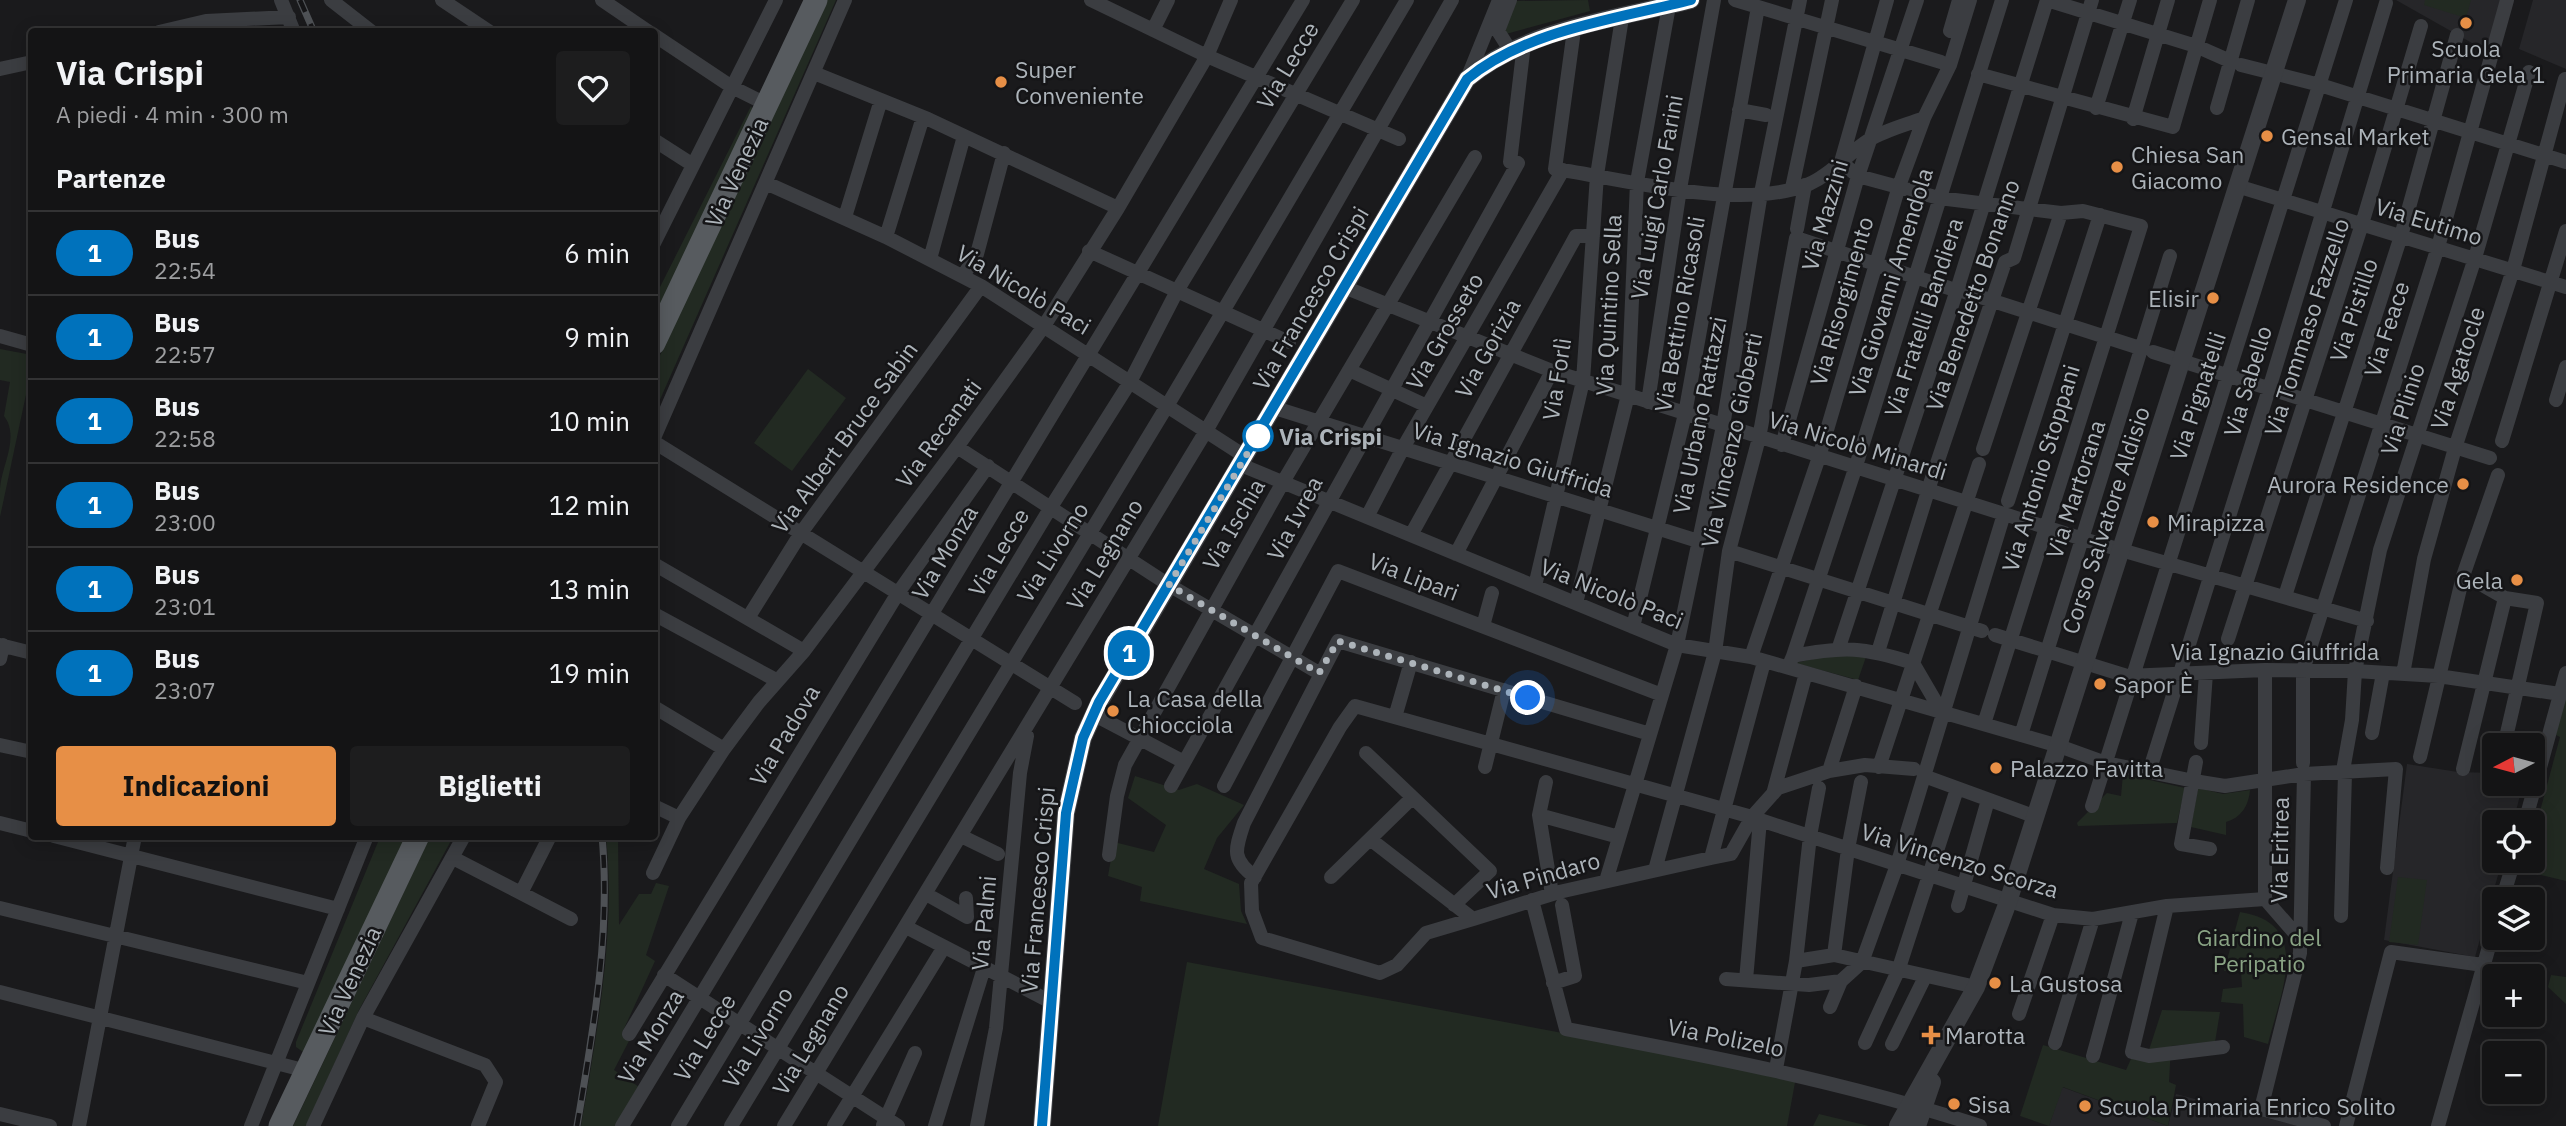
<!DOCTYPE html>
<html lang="it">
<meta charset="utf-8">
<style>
:root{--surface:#141415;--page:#1d1d1e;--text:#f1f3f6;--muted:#9d9ea0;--line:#333334;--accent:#e78f46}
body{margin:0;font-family:"IBM Plex Sans",sans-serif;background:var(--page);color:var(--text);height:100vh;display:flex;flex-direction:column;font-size:26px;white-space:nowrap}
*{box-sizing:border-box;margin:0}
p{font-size:23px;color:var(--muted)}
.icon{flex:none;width:38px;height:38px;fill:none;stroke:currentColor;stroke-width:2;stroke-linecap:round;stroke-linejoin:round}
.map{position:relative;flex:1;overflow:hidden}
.panel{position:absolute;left:28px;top:28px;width:630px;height:812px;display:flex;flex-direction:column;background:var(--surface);border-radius:7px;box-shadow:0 4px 18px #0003,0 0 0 2px var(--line)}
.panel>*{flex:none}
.badge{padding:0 14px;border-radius:23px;font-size:24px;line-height:46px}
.needle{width:46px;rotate:264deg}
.tools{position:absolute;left:2482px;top:733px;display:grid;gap:14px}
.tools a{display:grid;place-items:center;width:63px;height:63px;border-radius:7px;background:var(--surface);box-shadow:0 4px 18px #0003,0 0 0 2px var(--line);font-size:35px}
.you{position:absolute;width:35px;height:35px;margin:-18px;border:5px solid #fff;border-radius:50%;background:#1a73e8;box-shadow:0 0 0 10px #1a73e833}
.map>.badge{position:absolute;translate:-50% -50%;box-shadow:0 0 0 4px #fff}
h2{padding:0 28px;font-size:26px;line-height:63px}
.round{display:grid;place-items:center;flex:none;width:74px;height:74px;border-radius:7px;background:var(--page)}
.head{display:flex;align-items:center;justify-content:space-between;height:119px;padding:0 28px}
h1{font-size:33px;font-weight:700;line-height:52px}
.action{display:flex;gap:14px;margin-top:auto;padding:14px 28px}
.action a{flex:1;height:80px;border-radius:7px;background:var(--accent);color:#111;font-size:28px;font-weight:700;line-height:80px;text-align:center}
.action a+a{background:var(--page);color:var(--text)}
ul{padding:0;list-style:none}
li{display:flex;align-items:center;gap:21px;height:84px;padding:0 28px;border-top:2px solid var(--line)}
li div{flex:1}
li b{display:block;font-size:26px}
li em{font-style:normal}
li .badge{min-width:77px;font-weight:700;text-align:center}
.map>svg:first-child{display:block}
.built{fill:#262629}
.green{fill:#222a22}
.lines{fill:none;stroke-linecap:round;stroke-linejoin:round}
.minor{stroke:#3b3d41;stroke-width:14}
.tertiary{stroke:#3b3d41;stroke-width:18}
.primary{stroke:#575b5f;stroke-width:23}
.rail-casing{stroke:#4e5155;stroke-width:7}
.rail{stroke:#151517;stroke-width:4.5;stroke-dasharray:13;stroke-linecap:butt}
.line-casing{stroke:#fff;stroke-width:16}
.line{stroke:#0072bc;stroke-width:10}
.walk{stroke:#adb4ba;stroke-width:7;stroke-dasharray:0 12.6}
.poi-dot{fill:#e78f46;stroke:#151517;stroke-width:2.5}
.stop-dot{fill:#fff;stroke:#0072bc;stroke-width:3.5}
.labels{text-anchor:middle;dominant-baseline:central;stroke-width:5;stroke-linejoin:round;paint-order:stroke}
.poi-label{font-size:23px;fill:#adb4ba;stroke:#151517;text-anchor:start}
.street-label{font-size:23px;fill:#adb4ba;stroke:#151517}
.stop-label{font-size:23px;font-weight:bold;fill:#adb4ba;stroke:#151517;text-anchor:start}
.park-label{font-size:23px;fill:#8aa485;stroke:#151517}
</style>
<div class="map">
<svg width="2566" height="1126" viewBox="0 0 2566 1126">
<rect width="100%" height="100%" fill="#1a1a1c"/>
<path class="built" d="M 2396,0 L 2501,0 L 2488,47 L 2472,43 Z
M 2533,0 L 2566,0 L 2566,69 L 2519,49 Z
M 2407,764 L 2458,772 L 2494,773 L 2494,784 L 2523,784 L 2513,822 L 2494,822 L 2494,861 L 2502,861 L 2475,957 L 2384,940 Z
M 2062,1087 L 2168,1126 L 2176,1094 L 2298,1126 L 2049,1126 Z"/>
<path class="green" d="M 826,0 L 836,0 L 655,411 L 655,366 Z
M 1588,0 L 1590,11 L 1506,34 L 1505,28 L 1516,1 Z
M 2425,0 L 2471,0 L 2466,18 L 2424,5 Z
M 751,106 L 754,112 L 655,317 L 655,297 Z
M 0,349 L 32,355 L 31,371 L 0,517 C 0,508 0,498 0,488 C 2,464 20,437 4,416 L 10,382 L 0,380 Z
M 808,369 L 846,398 L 792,471 L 754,443 Z
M 1840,653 L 1867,654 L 1858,680 L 1795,663 Z
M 2566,685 L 2566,881 L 2524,871 L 2527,861 L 2532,861 L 2532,841 L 2560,737 L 2556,735 Z
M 2123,774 L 2185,788 L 2177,823 L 2078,826 L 2077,823 L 2107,793 L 2121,796 Z
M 1135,776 L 1179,790 L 1197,784 L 1244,805 L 1217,838 L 1204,869 L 1239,884 L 1241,911 L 1247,924 L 1140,901 L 1142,887 L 1108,876 L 1114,842 L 1154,852 L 1166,825 L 1128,798 Z
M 2198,788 L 2223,794 L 2250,790 C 2249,805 2241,818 2226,822 L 2226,835 L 2191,827 Z
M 380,837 L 406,837 L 306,1054 L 296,1047 L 296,1042 Z
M 430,837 L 453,837 L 359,1010 L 306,1126 L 293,1126 Z
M 606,837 L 618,837 L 619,925 L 639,894 L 651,894 L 656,883 L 669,886 L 646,955 L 655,961 L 622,1033 L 630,1039 L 614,1070 L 639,1087 L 617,1126 L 581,1126 C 597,1032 616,932 606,837 Z
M 2398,877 L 2427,880 L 2418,945 L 2389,942 Z
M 2240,912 C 2314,923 2280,994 2268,1044 L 2244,1037 L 2243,1004 L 2221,1002 L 2223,989 L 2242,987 L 2241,971 L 2224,971 Z
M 1187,962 L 1796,1077 L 1787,1126 L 1158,1126 Z
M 2551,975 L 2566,977 L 2566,1004 L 2548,987 Z
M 2162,1010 L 2220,1012 L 2215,1042 L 2171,1046 L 2169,1082 L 2176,1085 L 2168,1126 L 2063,1087 L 2049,1126 L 2020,1116 L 2043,1045 L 2126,1070 L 2135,1050 L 2148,1053 Z
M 1819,1114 L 1869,1126 L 1813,1126 Z"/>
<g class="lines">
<path class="minor" d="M 281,0 L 294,32
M 331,0 L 372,32
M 442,0 L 490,32
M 602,0 L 649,32
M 1091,0 L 1207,56 L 1399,139
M 1735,0 L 1941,62
M 1887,0 L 1841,162 L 1858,176 L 1939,198 L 2061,213 L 2083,211 L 2141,226 L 1984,724
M 2047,0 L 2196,46 L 2230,61
M 1153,30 L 1168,0
M 1574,30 L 1555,169 C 1626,179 1741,212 1809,184 C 1832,174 1848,153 1869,140 C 1885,130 1906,125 1924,118
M 1950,31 L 1959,0
M 159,32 L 206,21 L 289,17
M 654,35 L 732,87 L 768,105
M 1510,50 L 1498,31 L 1510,0
M 2241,65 L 2320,85 L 2566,162
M 0,69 L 32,62
M 814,73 L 928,119 L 1118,208
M 1978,74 L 2173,127 L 2210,0
M 1467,79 L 1499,0
M 2096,108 L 2130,0
M 2217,108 L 2248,0
M 1739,110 L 1766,115
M 2133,119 L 2168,0
M 654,140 L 693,165
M 766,183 L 886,237 L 981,286 L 1246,457
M 2237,186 L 2566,287
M 1792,188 L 1832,0
M 845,217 L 881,100
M 1797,229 L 1805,185
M 886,237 L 923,117
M 654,243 L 776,0
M 1089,251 L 1289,342
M 930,259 L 964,136
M 963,276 L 977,254 L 1004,153
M 1344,287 L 1552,371 L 2083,539 L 2367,621
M 1965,292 L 2143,349
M 0,336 L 32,345
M 2153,352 L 2490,458
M 1349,370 L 1427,406
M 2556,400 L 2566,367
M 1648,402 L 1680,189 L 1714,0
M 1275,408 L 1698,541
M 654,438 L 845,0
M 2502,441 L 2566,231
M 654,442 L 1075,703
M 1782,445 L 1858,176 L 1917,0
M 957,447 L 1169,585 L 1319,673
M 1983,449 L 2061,213
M 1241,465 L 1677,645 L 1751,657 L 2059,746 L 2106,763 L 2194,781 L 2225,786 L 2304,774 L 2396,769 L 2387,868
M 1930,484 L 2005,262 L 2014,258 L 2092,0
M 2008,501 L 2100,215
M 1367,517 L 1403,448 L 1563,170
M 1411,535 L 1576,236 L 1593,236
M 1729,551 L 1982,631
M 1456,554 L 1552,371
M 654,564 L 804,651
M 1535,586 L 1583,381 L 1597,175 L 1622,18
M 2285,596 L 2401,236 L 2457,35
M 1576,603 L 1628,395 L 1637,182 L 1669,6
M 654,614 L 776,680
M 748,618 L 801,533 L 981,286
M 1483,626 L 1492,593
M 1633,627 L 1685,414 L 1758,7
M 1995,635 L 2127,676 L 2265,670 L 2355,671 L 2438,676 L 2560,694
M 2228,639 L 2362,224 L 2421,26
M 0,645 L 32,653
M 1839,647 L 1957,290 L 2047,0
M 1878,652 L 1928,491
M 1793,656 L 1855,469 L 2002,0
M 1751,657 L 1819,457 L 1899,186 L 1924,118 L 1950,65 L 1970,0
M 0,659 L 3,645
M 1764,662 L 1711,858 L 1731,854 L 1752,817 L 1778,788 L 1829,771 L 1865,765 L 1914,769
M 1790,663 L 1793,656 C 1845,646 1863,647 1913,663 L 1941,711
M 2403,674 L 2424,559 L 2455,448 L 2513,270 L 2565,79
M 654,707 L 724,749
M 1093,714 L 1184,762
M 1395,717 L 1411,662
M 2372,733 L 2383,673
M 2021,735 L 2170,256
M 2201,743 L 2206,673
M 0,745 L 32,752
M 2504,746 L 2537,603 L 2505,598
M 1366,753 L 1490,871 L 1454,905
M 2420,757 L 2463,576 L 2498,475
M 2196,762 L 2181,844 L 2210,849
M 2303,763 L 2303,670 L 2438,247 L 2507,0
M 2344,765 L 2352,720 L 2355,671 L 2380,550 L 2475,258 L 2529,72
M 1485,767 L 1504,690
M 1879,767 L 1979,464
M 2463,769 L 2505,598 L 2477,582
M 1829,771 L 1856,686
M 2149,772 L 2269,389 L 2386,3
M 2304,774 L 2300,953 L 2261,1109 L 2324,1126
M 1924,776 L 2036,817
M 1546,782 L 1539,815 L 1552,894
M 1171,786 L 1518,163 L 1510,162 L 1524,44
M 1224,786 L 1338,571 L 1662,695
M 1773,794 L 1806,673
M 654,806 L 679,818
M 2092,806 L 2346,0
M 1539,815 L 1619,837
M 2525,822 L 2566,673
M 0,823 L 32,831
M 54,836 L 338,909
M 961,836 L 998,854
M 1370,839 L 1473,919 L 1559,892 L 1711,858
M 1109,855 L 1117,796 L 1125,765 L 1283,482 L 1475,157
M 453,858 L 571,919
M 1655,870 L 1715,652 L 1729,551 L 1759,438 L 1796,238 L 1949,288
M 653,873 L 679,818 L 724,749 L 759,702 L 804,651 L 957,447 L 1044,326 L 1118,208 L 1207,56 L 1231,0
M 1255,877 C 1231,859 1235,850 1244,823 L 1338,641 L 1650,734
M 1331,877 L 1412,798
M 1606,881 L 1677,645 L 1723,426 L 1761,193 L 1800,0
M 521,893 L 550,836
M 926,894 L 967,917 L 966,898
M 2265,899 L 2265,670
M 2265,899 L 2300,939
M 1532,900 L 1566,1029 C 1709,1056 1841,1081 1980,1126
M 2502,900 L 2514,861
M 1958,906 L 1988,800
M 2167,906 L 2132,1052 L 2149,1056 L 2223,1047
M 0,908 L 308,983
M 2341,916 L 2345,773
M 1473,919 L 1426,933 L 1397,965 L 1380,973 L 1262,938 L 1252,911 L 1251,883 L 1340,727 L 1355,706 L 1752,817
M 906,927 L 1051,1002
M 1834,955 L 1848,849 L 1861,782
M 1796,961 L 1834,955 L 1976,987
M 664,975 L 898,1126
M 1726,979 L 1809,985 L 1841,981
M 1746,980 L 1760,820 L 2053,915 L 2093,919 L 2167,906 L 2265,899
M 1553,983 L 1575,976 L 1562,905
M 0,992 L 307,1071
M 1830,1007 L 1841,981 L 1862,962 L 1897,865 L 2004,514
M 2019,1014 L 2053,915
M 363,1018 L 485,1065 L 496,1082 L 478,1126
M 629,1034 L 898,593 L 988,466
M 1865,1043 L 1898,971 L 1957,789
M 2055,1043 L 2093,919
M 1892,1044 L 1925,977
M 2093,1056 L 2132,913
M 1776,1069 L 1796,961 L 1810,836 L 1819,788
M 0,1114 L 50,1126
M 883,1125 L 915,1053
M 79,1126 L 135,836
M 251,1126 L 367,836
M 313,1126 L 363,1018 L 464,836
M 622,1126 L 1303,0
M 678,1126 L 1051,507 L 1130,382 L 1177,291 L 1353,0
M 731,1126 L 1167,406 L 1407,0
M 784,1126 L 1206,431 L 1452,0
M 834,1126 L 944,947
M 935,1126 L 984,968
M 977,1126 L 996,1028 L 1020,773 L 1027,736
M 2346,1126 L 2391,952 L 2483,965
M 2438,1126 L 2494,929"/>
<path class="tertiary" d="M 1042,1126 L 1066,813 L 1083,738 L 1099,703 L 1467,79 C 1528,28 1616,19 1691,0
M 1898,1126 L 1976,987 L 2008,902 L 2297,0
M 1917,1126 L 1932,1082"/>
<path class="primary" d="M 654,343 L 816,0
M 280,1126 L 418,836"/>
<defs>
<path id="rail" d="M 300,0 L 314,32
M 577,1126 C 593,1031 611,933 602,836"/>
</defs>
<use href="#rail" class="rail-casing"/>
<use href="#rail" class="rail"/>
</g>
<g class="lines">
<defs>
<path id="line" d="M 1042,1126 L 1066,813 L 1083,738 L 1099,702 L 1467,79 C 1526,30 1617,19 1691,0"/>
</defs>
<use href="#line" class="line-casing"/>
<use href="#line" class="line"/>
<path class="walk" d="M 1258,436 L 1262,429 L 1169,585 L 1319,673 L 1338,641 L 1528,698"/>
</g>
<g class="poi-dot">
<circle cx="2466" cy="23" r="7"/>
<circle cx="1001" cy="82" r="7"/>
<circle cx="2267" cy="136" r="7"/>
<circle cx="2117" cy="167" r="7"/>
<circle cx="2213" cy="298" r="7"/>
<circle cx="2463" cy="484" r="7"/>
<circle cx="2153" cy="522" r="7"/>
<circle cx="2517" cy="580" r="7"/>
<circle cx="2100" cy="684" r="7"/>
<circle cx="1113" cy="711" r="7"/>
<circle cx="1996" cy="768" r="7"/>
<circle cx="1995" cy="983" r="7"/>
<path d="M1927.5 1024.5h7v7h7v7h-7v7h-7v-7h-7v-7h7z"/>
<circle cx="1954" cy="1104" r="7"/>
<circle cx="2085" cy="1106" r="7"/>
</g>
<circle class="stop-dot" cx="1258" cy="436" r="14"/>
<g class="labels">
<g class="poi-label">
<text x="2466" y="48" text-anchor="middle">Scuola<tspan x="2466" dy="26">Primaria Gela 1</tspan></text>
<text x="1015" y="69">Super<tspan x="1015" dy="26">Conveniente</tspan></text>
<text x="2281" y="136">Gensal Market</text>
<text x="2131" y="154">Chiesa San<tspan x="2131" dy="26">Giacomo</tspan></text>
<text x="2199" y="298" text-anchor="end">Elisir</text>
<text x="2449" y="484" text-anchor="end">Aurora Residence</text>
<text x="2167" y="522">Mirapizza</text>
<text x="2503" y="580" text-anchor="end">Gela</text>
<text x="2114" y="684">Sapor È</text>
<text x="1127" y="698">La Casa della<tspan x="1127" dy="26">Chiocciola</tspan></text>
<text x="2010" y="768">Palazzo Favitta</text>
<text x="2009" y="983">La Gustosa</text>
<text x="1945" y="1035">Marotta</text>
<text x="1968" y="1104">Sisa</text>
<text x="2099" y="1106">Scuola Primaria Enrico Solito</text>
</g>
<g class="street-label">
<text transform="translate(1287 65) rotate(-59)">Via Lecce</text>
<text transform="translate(736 172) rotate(-65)">Via Venezia</text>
<text transform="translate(1656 197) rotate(-80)">Via Luigi Carlo Farini</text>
<text transform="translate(1824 215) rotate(-74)">Via Mazzini</text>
<text transform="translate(2429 221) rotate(17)">Via Eutimo</text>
<text transform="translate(1890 282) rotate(-73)">Via Giovanni Amendola</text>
<text transform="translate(1024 289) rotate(31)">Via Nicolò Paci</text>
<text transform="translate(1972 295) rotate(-71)">Via Benedetto Bonanno</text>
<text transform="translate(1310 298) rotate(-60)">Via Francesco Crispi</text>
<text transform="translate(1841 301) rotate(-74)">Via Risorgimento</text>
<text transform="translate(1608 305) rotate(-87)">Via Quintino Sella</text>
<text transform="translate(2353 310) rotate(-72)">Via Pistillo</text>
<text transform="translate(1679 314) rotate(-80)">Via Bettino Ricasoli</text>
<text transform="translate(1923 317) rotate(-72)">Via Fratelli Bandiera</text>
<text transform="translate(2306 327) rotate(-72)">Via Tommaso Fazzello</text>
<text transform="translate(2386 329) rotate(-72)">Via Feace</text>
<text transform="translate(1444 331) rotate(-60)">Via Grosseto</text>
<text transform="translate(1487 348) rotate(-61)">Via Gorizia</text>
<text transform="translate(2457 368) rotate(-72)">Via Agatocle</text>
<text transform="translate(1556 379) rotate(-81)">Via Forlì</text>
<text transform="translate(2247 381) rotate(-73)">Via Sabello</text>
<text transform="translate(2197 396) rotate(-72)">Via Pignatelli</text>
<text transform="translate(2402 409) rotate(-72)">Via Plinio</text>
<text transform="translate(1699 415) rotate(-79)">Via Urbano Rattazzi</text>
<text transform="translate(938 433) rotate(-54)">Via Recanati</text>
<text transform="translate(844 437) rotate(-54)">Via Albert Bruce Sabin</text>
<text transform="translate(1731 440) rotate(-78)">Via Vincenzo Gioberti</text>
<text transform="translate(1858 445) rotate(17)">Via Nicolò Minardi</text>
<text transform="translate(1513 459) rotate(17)">Via Ignazio Giuffrida</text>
<text transform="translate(2040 468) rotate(-73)">Via Antonio Stoppani</text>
<text transform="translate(2075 489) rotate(-72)">Via Martorana</text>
<text transform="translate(1294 518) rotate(-62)">Via Ivrea</text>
<text transform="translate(2105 520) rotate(-72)">Corso Salvatore Aldisio</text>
<text transform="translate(1233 524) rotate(-60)">Via Ischia</text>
<text transform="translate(944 552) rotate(-59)">Via Monza</text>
<text transform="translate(998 552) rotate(-60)">Via Lecce</text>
<text transform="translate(1052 552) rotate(-58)">Via Livorno</text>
<text transform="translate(1104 554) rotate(-59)">Via Legnano</text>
<text transform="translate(1414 576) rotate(21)">Via Lipari</text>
<text transform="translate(1612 593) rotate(22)">Via Nicolò Paci</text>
<text x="2275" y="651">Via Ignazio Giuffrida</text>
<text transform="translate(784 735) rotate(-59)">Via Padova</text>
<text transform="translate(2279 850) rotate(-89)">Via Eritrea</text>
<text transform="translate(1960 860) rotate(17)">Via Vincenzo Scorza</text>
<text transform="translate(1543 875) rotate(-16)">Via Pindaro</text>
<text transform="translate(1037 890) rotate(-85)">Via Francesco Crispi</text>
<text transform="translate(983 923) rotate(-85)">Via Palmi</text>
<text transform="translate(349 981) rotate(-65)">Via Venezia</text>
<text transform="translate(650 1036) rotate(-59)">Via Monza</text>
<text transform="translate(704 1037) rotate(-59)">Via Lecce</text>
<text transform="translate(757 1037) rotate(-59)">Via Livorno</text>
<text transform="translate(1726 1037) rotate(11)">Via Polizelo</text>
<text transform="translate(810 1039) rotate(-59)">Via Legnano</text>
</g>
<g class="stop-label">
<text x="1279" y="436">Via Crispi</text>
</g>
<g class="park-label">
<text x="2259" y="937">Giardino del<tspan x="2259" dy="26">Peripatio</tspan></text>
</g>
</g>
</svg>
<div class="tools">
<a><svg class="needle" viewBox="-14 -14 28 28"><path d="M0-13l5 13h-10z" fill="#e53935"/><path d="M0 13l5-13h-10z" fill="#9d9ea0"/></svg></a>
<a><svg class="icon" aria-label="locate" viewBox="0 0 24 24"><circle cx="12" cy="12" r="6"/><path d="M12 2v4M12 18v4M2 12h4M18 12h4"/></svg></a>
<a><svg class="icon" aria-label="layers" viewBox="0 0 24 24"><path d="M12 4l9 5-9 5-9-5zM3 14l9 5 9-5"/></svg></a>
<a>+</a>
<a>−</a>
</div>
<div class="you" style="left:1528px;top:698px"></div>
<b class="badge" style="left:1129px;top:653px;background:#0072bc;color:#fff">1</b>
<section class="panel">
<div class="head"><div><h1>Via Crispi</h1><p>A piedi · 4 min · 300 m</p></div><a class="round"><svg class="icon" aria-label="heart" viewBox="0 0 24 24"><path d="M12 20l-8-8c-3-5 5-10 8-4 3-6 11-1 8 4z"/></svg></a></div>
<h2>Partenze</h2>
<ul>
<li><span class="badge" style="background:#0072bc;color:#fff">1</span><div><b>Bus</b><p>22:54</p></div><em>6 min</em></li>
<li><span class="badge" style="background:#0072bc;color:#fff">1</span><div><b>Bus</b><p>22:57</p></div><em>9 min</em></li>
<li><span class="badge" style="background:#0072bc;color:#fff">1</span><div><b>Bus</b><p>22:58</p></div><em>10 min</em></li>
<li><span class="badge" style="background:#0072bc;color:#fff">1</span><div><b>Bus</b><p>23:00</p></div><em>12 min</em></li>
<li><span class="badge" style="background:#0072bc;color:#fff">1</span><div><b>Bus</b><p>23:01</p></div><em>13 min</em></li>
<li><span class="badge" style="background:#0072bc;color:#fff">1</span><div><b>Bus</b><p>23:07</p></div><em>19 min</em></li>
</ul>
<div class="action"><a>Indicazioni</a><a>Biglietti</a></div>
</section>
</div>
